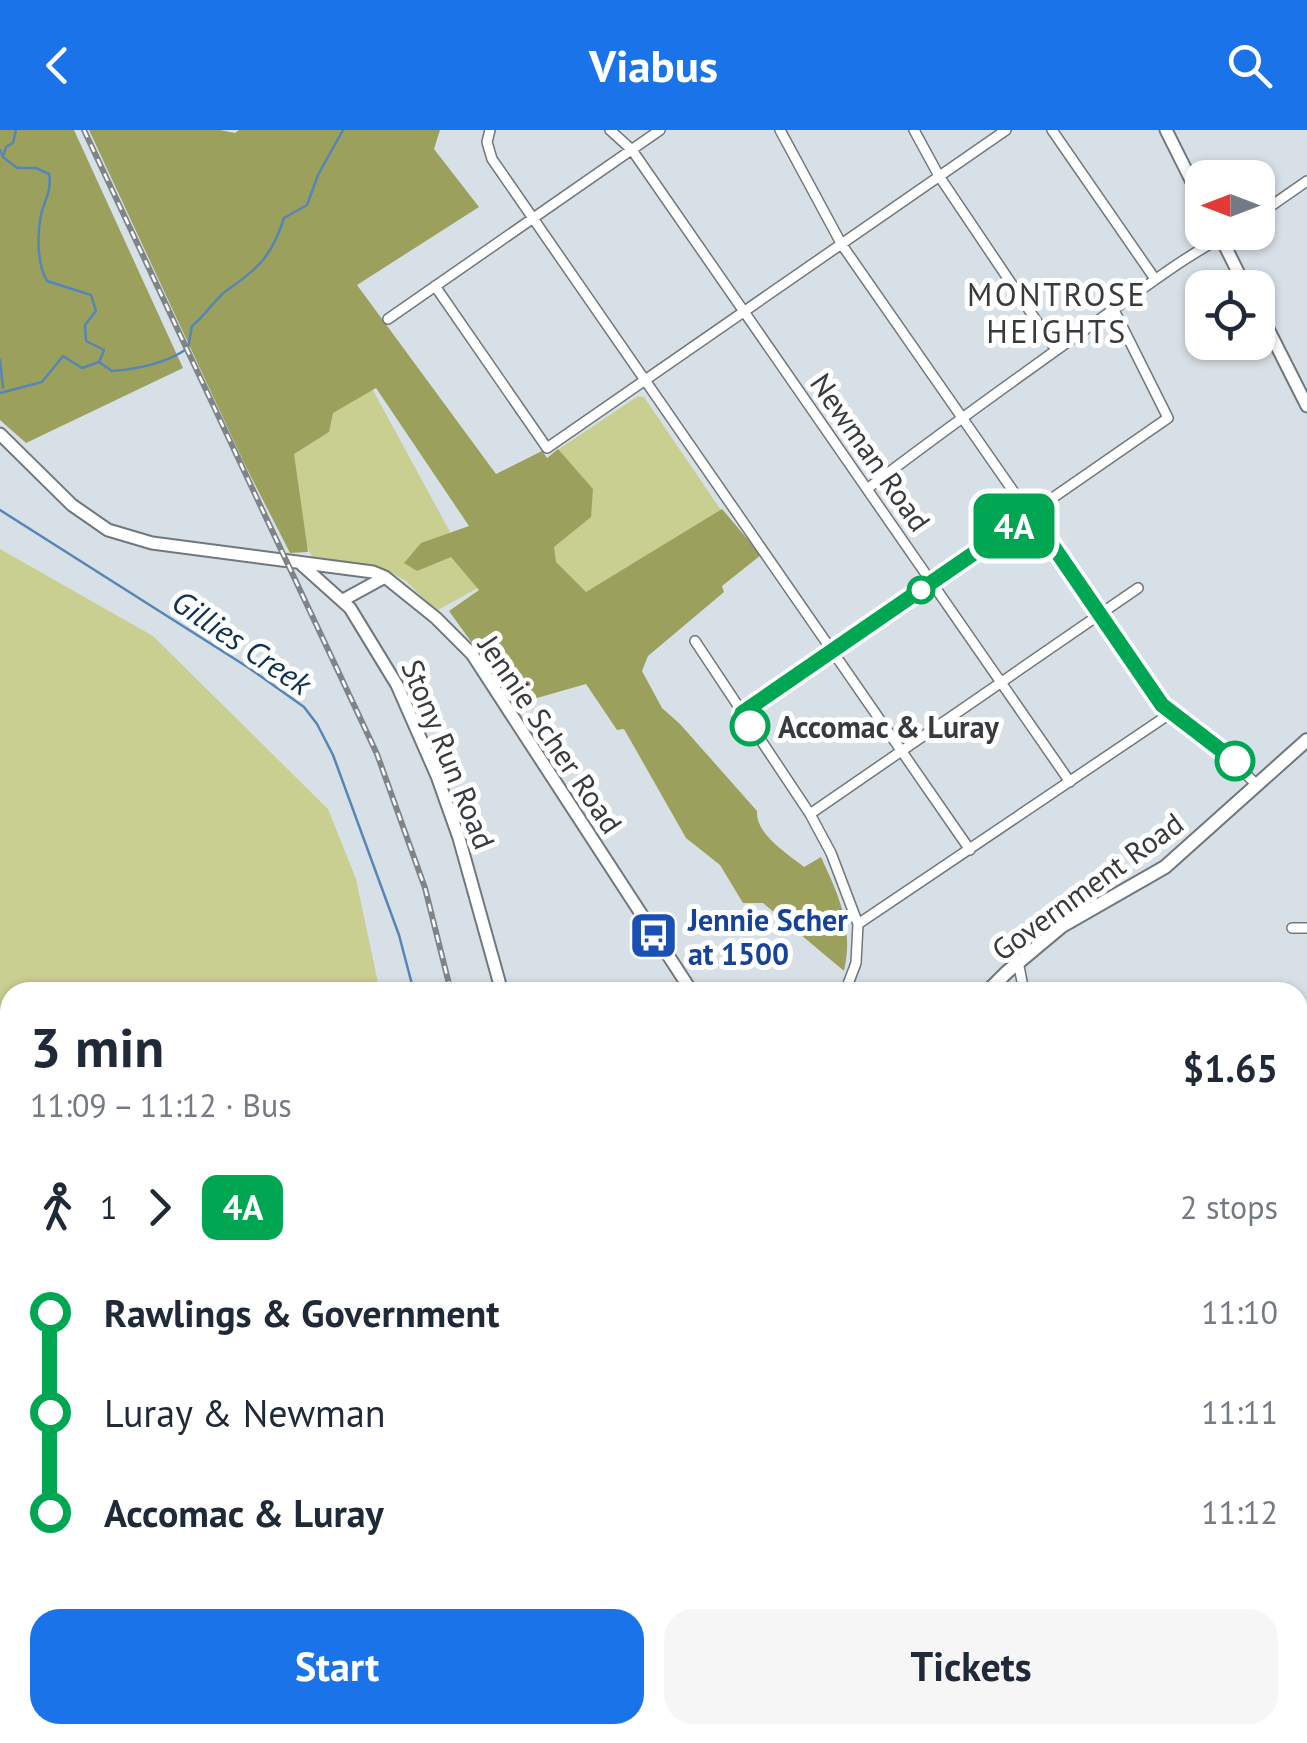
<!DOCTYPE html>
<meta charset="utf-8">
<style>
:root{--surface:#fff;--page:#f6f6f7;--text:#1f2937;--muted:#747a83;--accent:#1a73e8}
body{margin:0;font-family:"PT Sans",sans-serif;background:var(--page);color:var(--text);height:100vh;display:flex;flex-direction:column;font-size:38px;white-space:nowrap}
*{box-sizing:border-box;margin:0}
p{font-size:32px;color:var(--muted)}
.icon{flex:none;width:55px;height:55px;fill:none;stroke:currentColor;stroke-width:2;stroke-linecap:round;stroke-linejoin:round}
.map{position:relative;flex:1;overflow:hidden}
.side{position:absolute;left:0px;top:852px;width:1308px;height:762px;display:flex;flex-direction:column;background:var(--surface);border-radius:30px 30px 0 0;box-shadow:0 2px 8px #0004}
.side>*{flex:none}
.badge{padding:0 20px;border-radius:15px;font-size:35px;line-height:65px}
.needle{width:65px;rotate:270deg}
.fabs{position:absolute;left:1185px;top:30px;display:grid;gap:20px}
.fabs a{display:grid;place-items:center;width:90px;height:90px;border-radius:20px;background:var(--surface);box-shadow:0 2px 8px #0004;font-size:50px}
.map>.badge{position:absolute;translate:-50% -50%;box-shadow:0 0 0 5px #fff}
.legs{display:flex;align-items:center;gap:15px;height:110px;padding:0 30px;font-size:32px}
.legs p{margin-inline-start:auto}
.headline{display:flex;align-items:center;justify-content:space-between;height:170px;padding:0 30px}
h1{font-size:55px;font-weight:800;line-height:75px}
.button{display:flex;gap:20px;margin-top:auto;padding:20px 30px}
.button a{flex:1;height:115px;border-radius:30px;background:var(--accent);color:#fff;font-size:40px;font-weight:800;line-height:115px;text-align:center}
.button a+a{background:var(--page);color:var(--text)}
ul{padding:0 30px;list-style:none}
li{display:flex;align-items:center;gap:35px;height:100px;font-size:38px}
li i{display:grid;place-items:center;width:15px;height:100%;margin:0 12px;background:currentColor}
li i::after{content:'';width:25px;height:25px;margin:-12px;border:8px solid;border-radius:50%;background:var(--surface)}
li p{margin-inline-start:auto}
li:first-child i{background:linear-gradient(#0000 50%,currentColor 0)}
li:last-child i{background:linear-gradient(currentColor 50%,#0000 0)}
header{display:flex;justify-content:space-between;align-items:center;height:130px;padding:0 30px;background:var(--accent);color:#fff;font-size:45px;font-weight:800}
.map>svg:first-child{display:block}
.green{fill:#c9cf90}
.forest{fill:#9ba15d}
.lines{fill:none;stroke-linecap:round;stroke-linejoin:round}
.stream{stroke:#5685b6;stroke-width:2.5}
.minor-casing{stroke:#70777d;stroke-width:12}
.tertiary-casing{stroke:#70777d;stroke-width:15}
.secondary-casing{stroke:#70777d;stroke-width:16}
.minor{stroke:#fff;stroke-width:9}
.tertiary{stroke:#fff;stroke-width:11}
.secondary{stroke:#fff;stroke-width:12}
.rail-casing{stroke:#7f8489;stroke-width:6}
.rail{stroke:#fff;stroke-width:2.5;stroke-dasharray:8;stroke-linecap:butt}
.line-1-casing{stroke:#fff;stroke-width:22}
.line-1{stroke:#00a651;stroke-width:15}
.stop-1-dot{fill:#fff;stroke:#00a651;stroke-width:5}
.labels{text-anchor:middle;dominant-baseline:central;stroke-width:10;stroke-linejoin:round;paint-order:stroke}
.street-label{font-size:30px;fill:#383b3e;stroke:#fff}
.stop-label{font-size:30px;font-weight:bold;fill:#383b3e;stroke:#fff;text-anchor:start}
.transit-label{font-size:30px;font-weight:bold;fill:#164399;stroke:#fff;text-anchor:start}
.neighbourhood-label{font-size:32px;letter-spacing:2.5px;fill:#383b3e;stroke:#fff}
.water-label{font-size:32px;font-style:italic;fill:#0e3153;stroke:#fff}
</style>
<header><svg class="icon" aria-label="back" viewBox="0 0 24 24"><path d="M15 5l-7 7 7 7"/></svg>Viabus<svg class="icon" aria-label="search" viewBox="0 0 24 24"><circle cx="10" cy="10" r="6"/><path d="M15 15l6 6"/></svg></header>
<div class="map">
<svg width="1307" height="1613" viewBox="0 0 1307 1613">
<rect width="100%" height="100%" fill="#d8e0e7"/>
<path class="green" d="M 368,251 L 480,457 L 436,481 L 406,451 L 392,443 L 315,432 L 252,315 Z
M 638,266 L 644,267 L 725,386 L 581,485 L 532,413 L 588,374 L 553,323 Z
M 0,419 L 153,506 L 328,679 L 356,749 L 380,862 L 10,862 L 10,1042 L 0,1045 Z
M 642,1605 L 900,1605 L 900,1613 L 642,1613 Z"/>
<path class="forest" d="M 0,0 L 74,0 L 183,238 L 26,313 L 0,290 Z
M 89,0 L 220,0 L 235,3 L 239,0 L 440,0 L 434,19 L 479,77 L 357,155 L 496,344 L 542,321 L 547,328 L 558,319 L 593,359 L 591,387 L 554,417 L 556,432 L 586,462 L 722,379 L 761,425 L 722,456 L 724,462 L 648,526 L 642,541 L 662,578 L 680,594 L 757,681 C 756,705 787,723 804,737 L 821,727 C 839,766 854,798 844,841 L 763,773 L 743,773 L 720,735 L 686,708 L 624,599 L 617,600 L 586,554 L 516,574 L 449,481 L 479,460 L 451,427 L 417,441 L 404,433 L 421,413 L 469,396 L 376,258 L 333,283 L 329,302 L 294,324 L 308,422 L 290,423 L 244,333 Z
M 10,1042 L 10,1167 L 0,1159 L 0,1045 Z"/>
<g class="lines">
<path class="stream" d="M 0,20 L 3,27 L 17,38 L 36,38 L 49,44 C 52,60 45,69 41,85 C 37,104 37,134 47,151 L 91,165 L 96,181 L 85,195 L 86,211 L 104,220 L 99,232 L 82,238 L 63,226 L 42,252 L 0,263
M 4,24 L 6,17 L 13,13 L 16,0
M 0,230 L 3,258
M 99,232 L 112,241 C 139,239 167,233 188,218 L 192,196 C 205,186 215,169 226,161 C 258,139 272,126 284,88 L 307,75 L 318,45 L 343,0
M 0,380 L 249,538 L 304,577 L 317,594 L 333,625 L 399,805 L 414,862
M 593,1605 L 594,1613"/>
<defs>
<path id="minor" d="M 490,0 L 487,12 L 492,29 L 970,720
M 610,0 L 632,20 L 1070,652
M 780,0 L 842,115 L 1162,575 L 1212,611 L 1257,655
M 914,0 L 939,46 L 1056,220
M 1052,0 L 1155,149
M 1258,85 L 1307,51
M 435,156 L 547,318 L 1006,0
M 388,189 L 660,0
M 867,359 C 947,298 1028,240 1110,182 C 1150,154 1189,123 1233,102
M 695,511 L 810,684 L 831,723 L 858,794 L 856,833 L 845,862
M 742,583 L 1168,288 L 1114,180
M 810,684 L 1138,458
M 858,794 L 1171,583
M 1292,798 L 1307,798
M 1018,831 L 1024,862
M 1305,981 L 1302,1332 L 1307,1332
M 0,1166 L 10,1173
M 0,1346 L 10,1333
M 0,1445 L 10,1452
M 1298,1561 L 1301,1561 L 1307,1535
M 912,1613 L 912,1605
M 1029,1613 L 1029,1605
M 1244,1613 L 1245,1605"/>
<path id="tertiary" d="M 1166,0 L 1202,72
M 1218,102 L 1246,158
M 1258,179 L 1307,276
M 0,304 L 72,375 L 108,400 L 152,413 L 373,442 L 385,447 L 436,488 L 472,524 L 692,862
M 302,435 L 350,478 L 397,555 L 437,646 L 459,708 L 502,862
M 343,470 L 385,447
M 0,1582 L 10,1577
M 1148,1613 L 1150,1605"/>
<path id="secondary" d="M 987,862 L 1007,842 L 1062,796 L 1165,737 L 1307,610
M 642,1605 L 642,1613
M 444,1613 L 445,1605"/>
</defs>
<use href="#minor" class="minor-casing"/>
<use href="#tertiary" class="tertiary-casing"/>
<use href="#secondary" class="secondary-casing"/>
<use href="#minor" class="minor"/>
<use href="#tertiary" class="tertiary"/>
<use href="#secondary" class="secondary"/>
<defs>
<path id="rail" d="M 84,0 L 377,624 L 425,758 L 451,862
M 549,1605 L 550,1613"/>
</defs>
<use href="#rail" class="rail-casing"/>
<use href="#rail" class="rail"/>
</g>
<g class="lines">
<defs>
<path id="line-1" d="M 750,596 L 742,583 L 1031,384 L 1162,575 L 1235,631"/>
</defs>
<use href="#line-1" class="line-1-casing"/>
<use href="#line-1" class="line-1"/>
</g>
<defs>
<symbol id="bus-square" viewBox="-11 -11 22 22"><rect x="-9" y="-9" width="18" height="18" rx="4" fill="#1a4fb4" stroke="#fff"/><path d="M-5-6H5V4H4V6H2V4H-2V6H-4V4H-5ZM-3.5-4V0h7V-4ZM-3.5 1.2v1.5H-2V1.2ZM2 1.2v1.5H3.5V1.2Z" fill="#fff"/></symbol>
</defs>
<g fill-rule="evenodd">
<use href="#bus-square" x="626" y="778" width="55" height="55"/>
</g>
<g class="stop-1-dot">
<circle cx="921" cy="460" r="12"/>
<circle cx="750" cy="596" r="18"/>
<circle cx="1235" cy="631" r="18"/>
</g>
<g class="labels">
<g class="street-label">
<text transform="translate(871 322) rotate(55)">Newman Road</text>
<text transform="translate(551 604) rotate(56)">Jennie Scher Road</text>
<text transform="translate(449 624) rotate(68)">Stony Run Road</text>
<text transform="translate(1087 756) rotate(-36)">Government Road</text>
</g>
<g class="stop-label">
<text x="778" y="596">Accomac &amp; Luray</text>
</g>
<g class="transit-label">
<text x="688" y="789">Jennie Scher<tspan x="688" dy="34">at 1500</tspan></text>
</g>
<g class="neighbourhood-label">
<text x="1057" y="164">MONTROSE<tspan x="1057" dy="37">HEIGHTS</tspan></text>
</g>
<g class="water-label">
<text transform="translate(242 512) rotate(34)">Gillies Creek</text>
</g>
</g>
</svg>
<div class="fabs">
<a><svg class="needle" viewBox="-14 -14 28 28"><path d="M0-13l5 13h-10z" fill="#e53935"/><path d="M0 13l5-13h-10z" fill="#747a83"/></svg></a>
<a><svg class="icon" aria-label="locate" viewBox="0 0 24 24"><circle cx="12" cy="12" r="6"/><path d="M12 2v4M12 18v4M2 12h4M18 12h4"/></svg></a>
</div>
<b class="badge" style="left:1014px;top:396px;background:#00a651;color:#fff">4A</b>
<section class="side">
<div class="headline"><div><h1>3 min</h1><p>11:09 – 11:12 · Bus</p></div><b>$1.65</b></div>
<div class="legs"><svg class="icon" aria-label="walk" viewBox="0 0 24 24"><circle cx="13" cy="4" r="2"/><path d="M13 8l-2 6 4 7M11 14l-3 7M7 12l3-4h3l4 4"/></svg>1<svg class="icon" aria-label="forward" viewBox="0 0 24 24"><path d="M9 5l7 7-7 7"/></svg><b class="badge" style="background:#00a651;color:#fff">4A</b><p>2 stops</p></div>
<ul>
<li><i style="color:#00a651"></i><b>Rawlings &amp; Government</b><p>11:10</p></li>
<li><i style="color:#00a651"></i><span>Luray &amp; Newman</span><p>11:11</p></li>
<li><i style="color:#00a651"></i><b>Accomac &amp; Luray</b><p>11:12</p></li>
</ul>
<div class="button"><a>Start</a><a>Tickets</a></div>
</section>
</div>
